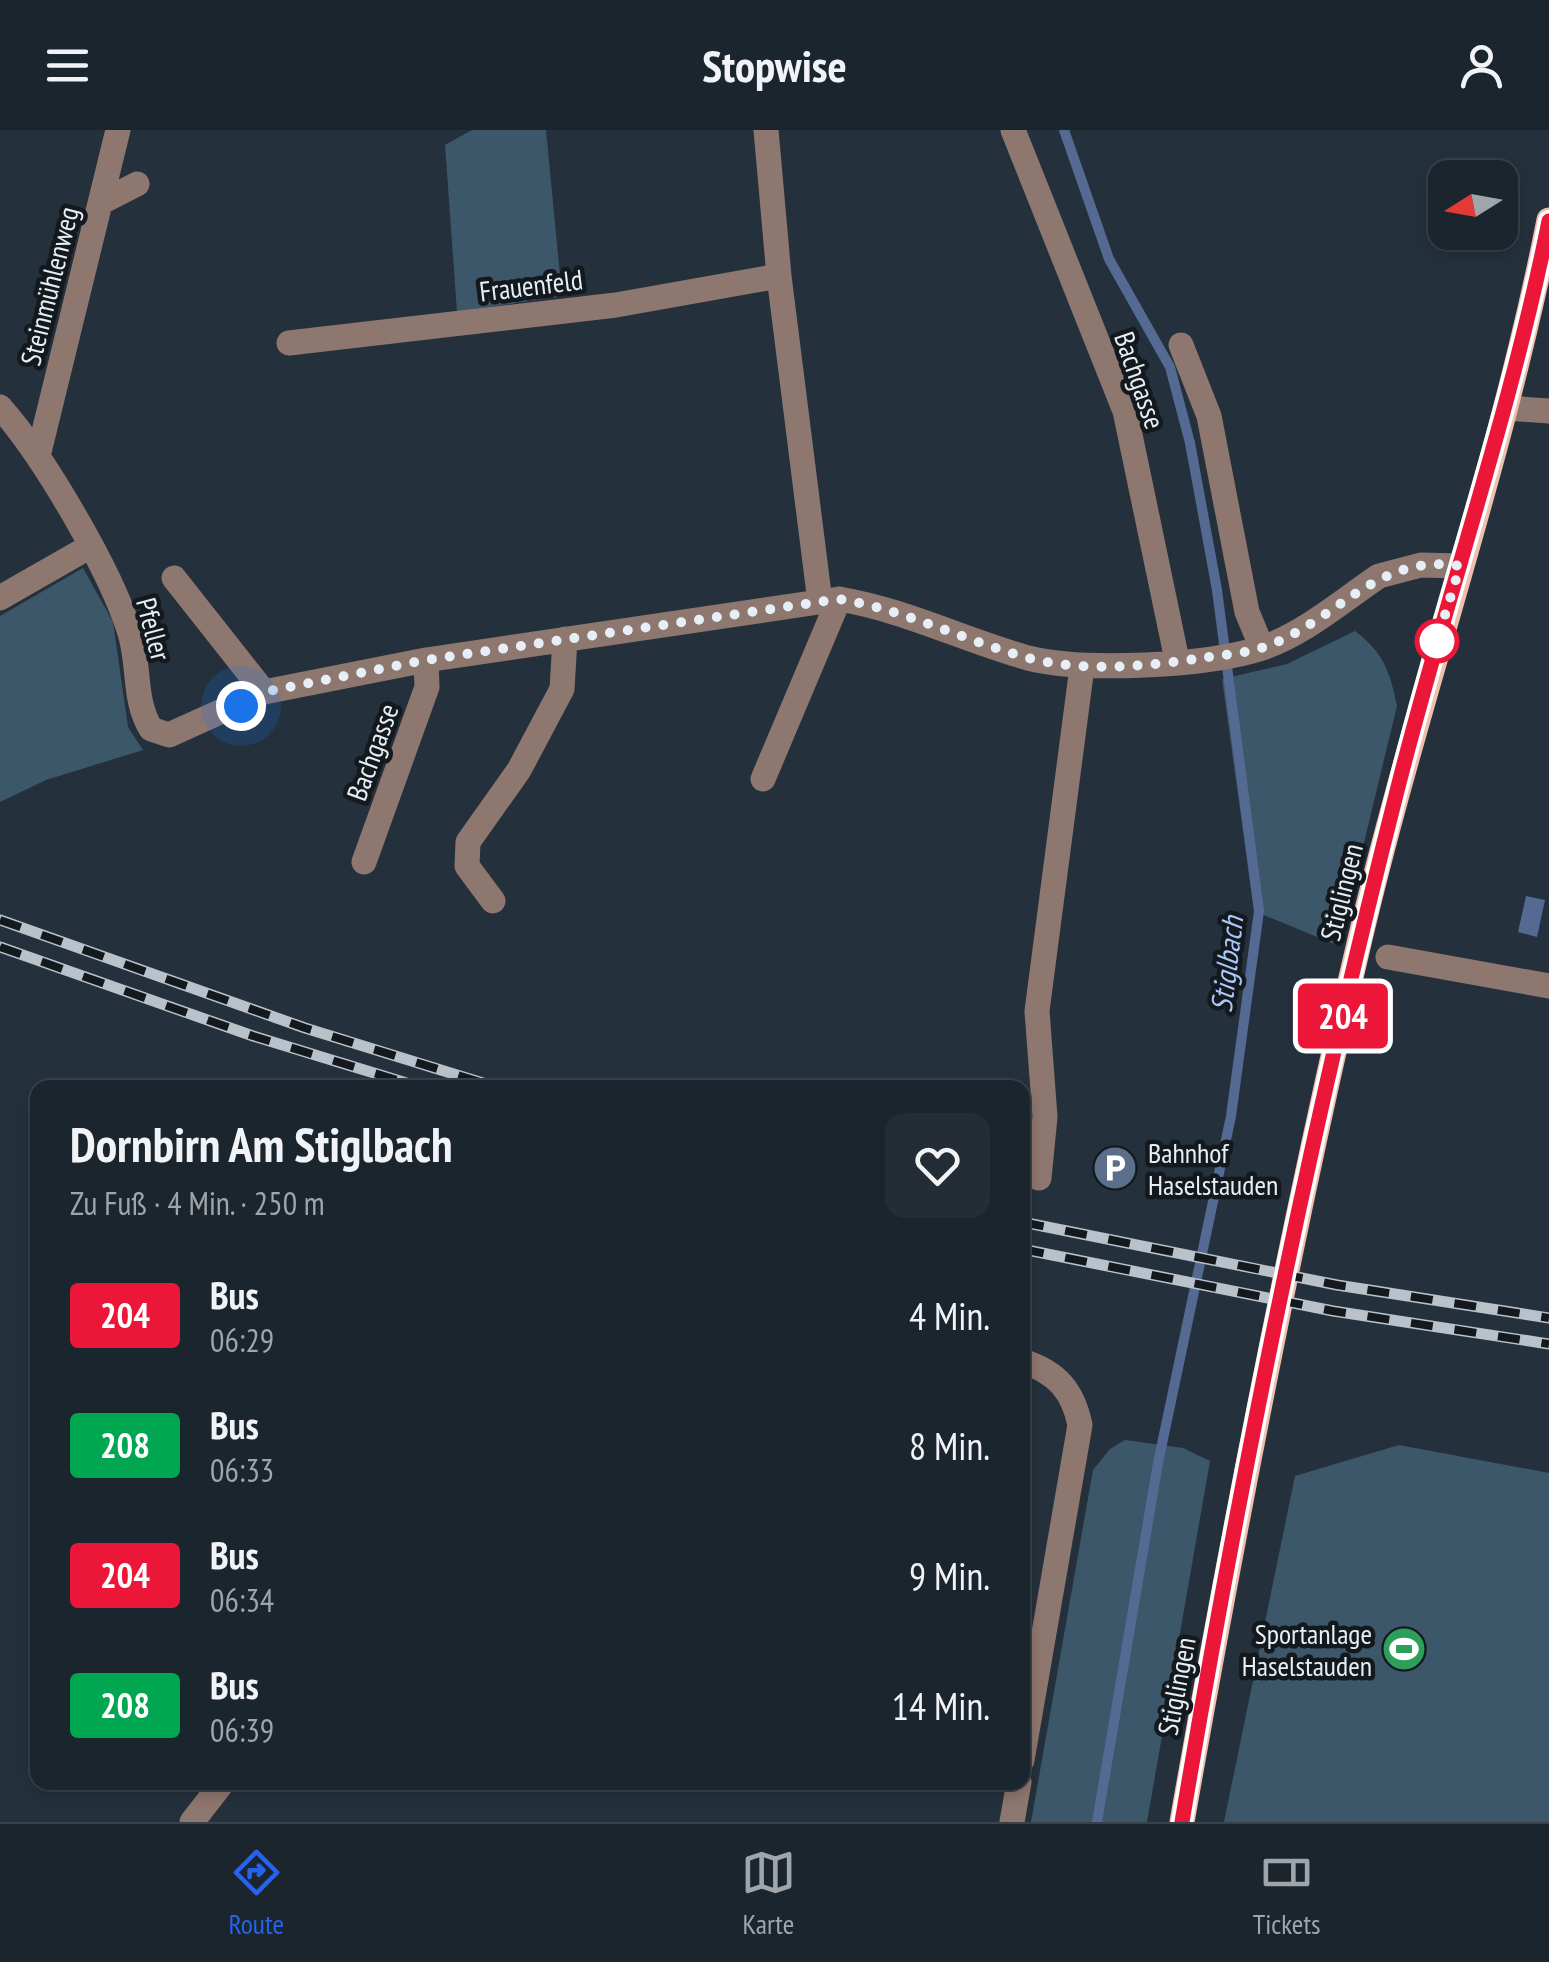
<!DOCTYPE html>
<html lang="de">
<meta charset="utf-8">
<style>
:root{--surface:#1b252d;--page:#242d35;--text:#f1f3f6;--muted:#a0a5aa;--line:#394249;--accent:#2563eb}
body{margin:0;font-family:"PT Sans Narrow",sans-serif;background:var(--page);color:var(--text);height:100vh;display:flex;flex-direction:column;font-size:38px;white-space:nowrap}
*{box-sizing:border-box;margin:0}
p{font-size:32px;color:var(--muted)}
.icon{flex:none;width:55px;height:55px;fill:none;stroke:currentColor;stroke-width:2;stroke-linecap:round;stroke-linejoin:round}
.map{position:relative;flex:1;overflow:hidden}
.drawer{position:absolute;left:30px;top:950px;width:1000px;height:710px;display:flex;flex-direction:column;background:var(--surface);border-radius:20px;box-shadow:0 5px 15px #0003,0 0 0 2px var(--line)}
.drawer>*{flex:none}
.badge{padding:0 20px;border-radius:8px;font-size:35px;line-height:65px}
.needle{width:65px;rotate:259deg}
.controls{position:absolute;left:1428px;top:30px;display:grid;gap:20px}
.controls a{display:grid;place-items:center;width:90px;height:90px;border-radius:20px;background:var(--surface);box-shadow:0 5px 15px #0003,0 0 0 2px var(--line);font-size:50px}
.you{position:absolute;width:50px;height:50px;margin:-25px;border:8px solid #fff;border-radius:50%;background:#1a73e8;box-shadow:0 0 0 15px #1a73e833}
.map>.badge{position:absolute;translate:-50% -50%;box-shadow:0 0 0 5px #fff}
.round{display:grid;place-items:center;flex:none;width:105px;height:105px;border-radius:20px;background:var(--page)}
.headline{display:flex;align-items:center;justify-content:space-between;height:170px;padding:0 40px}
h1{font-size:48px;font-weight:600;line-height:75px}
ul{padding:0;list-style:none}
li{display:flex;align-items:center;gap:30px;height:130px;padding:0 40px}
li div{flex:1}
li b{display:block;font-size:38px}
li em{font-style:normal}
li .badge{min-width:110px;font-weight:700;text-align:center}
header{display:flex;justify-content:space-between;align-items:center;height:130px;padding:0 40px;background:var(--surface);font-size:45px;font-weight:600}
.tabs{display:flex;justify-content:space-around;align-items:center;height:140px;border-top:2px solid var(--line);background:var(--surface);font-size:28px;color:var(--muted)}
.tabs a{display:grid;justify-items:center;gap:5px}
.tabs .active{color:var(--accent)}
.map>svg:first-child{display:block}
.green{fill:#3d576a}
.water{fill:#546a93}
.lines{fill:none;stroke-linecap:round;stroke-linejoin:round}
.stream{stroke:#546a93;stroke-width:10}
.minor{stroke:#8e776f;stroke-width:25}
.major{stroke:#eebfad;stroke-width:25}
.rail-casing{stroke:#b9c2ca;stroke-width:11}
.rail{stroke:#13191d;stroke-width:8;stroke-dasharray:22;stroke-linecap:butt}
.line-casing{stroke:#fff;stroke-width:22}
.line{stroke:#ec1638;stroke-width:15}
.walk{stroke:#e7eff6;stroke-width:10;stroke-dasharray:0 18}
.stop-dot{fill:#fff;stroke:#ec1638;stroke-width:5}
.labels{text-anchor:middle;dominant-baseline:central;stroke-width:9;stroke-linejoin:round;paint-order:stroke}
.street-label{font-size:28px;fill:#e7eff6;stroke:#13191d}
.poi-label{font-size:28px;fill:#e7eff6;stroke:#13191d;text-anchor:start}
.water-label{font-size:30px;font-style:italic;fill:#aac6fa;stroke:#13191d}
</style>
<header><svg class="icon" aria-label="menu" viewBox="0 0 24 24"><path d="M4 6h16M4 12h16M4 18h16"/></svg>Stopwise<svg class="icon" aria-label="person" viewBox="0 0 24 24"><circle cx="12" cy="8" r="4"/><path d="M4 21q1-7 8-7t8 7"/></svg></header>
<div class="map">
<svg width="1549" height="1692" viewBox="0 0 1549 1692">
<rect width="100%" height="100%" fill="#24313c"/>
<path class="green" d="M 472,0 L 546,0 L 562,166 L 457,182 L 445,15 Z
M 83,438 L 113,492 L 128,597 L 143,620 L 46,650 L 0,672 L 0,486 Z
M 1355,501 C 1384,523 1390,542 1397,576 L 1339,816 L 1254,781 L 1222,549 L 1287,534 Z
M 1125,1310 L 1183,1318 L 1210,1331 L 1147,1692 L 1031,1692 L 1093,1340 L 1110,1319 Z
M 1399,1315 L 1549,1343 L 1549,1692 L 1224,1692 L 1295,1346 Z"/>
<path class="water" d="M 1526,766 L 1545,770 L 1537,807 L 1518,802 Z"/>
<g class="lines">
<path class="stream" d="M 1064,0 L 1109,129 L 1170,237 L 1190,313 L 1217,460 L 1259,781 L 1231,986 L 1158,1333 L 1097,1692"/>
<path class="minor" d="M 766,0 L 779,146 L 820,472
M 1013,0 L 1125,281 L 1177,530
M 100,73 L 137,54
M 289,213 L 616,175 L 779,146
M 1181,215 L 1209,286 L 1247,482 L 1262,518
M 0,277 C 43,325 111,441 130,503 C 140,535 133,570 151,599 L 169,605 L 264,562 L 426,530 L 839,469 C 905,480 964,510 1028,528 C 1084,542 1207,536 1262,518 C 1304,504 1343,470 1379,446 L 1421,435 L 1460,436
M 1506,278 L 1549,281
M 38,326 L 118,0
M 174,448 L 264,562
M 0,468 L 89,417
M 763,649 L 839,469
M 364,732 L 427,557 L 426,530
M 493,771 L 467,736 L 468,712 L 519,640 L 562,559 L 565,509
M 1388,827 L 1549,856
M 1039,1048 L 1045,987 L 1037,881 L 1082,537
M 1022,1231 C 1057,1242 1073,1261 1080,1295 L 1022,1630
M 192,1692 L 223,1652
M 1012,1692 L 1019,1652"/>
<path class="major" d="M 1182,1692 C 1234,1397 1291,1101 1360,809 C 1417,568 1501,334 1549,90"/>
<defs>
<path id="rail" d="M 0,790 L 305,898 L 499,958
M 0,817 L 253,906 L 423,958
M 1022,1092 L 1337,1155 L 1549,1188
M 1022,1119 L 1333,1181 L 1549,1214"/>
</defs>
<use href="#rail" class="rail-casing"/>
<use href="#rail" class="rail"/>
</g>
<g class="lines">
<defs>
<path id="line" d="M 1182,1692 C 1240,1348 1310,1003 1396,665 C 1444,473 1510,286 1549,91"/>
</defs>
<use href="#line" class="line-casing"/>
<use href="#line" class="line"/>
<path class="walk" d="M 241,576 L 264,562 L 426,530 L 839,469 C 905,480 963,510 1028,528 C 1085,543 1151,536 1209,527 C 1225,525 1246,523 1261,518 C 1334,495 1376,422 1460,436 L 1437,511"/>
</g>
<defs>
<symbol id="parking-disc" viewBox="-11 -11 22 22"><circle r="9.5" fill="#5c6f8a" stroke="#13191d"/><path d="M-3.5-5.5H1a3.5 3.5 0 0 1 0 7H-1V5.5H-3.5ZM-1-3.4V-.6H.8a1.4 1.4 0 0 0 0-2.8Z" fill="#fff"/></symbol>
<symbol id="stadium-disc" viewBox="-11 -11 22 22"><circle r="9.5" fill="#2e9e5b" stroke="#13191d"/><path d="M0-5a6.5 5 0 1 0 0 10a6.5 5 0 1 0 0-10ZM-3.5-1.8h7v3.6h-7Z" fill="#fff"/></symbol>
</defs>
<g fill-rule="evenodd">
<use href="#parking-disc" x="1090" y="1013" width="50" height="50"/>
<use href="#stadium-disc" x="1379" y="1494" width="50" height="50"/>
</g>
<circle class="stop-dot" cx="1437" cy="511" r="20"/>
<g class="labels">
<g class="street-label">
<text transform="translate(531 155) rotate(-7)">Frauenfeld</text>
<text transform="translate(49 156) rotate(-76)">Steinmühlenweg</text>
<text transform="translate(1140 250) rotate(71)">Bachgasse</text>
<text transform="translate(154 499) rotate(75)">Pfeller</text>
<text transform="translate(372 622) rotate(-70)">Bachgasse</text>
<text transform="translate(1341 762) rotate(-76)">Stiglingen</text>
<text transform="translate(1176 1556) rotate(-79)">Stiglingen</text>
</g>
<g class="poi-label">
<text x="1148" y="1022">Bahnhof<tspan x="1148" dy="32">Haselstauden</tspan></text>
<text x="1372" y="1503" text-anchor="end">Sportanlage<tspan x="1372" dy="32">Haselstauden</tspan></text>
</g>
<g class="water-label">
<text transform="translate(1226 834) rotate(-83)">Stiglbach</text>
</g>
</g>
</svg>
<div class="controls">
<a><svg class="needle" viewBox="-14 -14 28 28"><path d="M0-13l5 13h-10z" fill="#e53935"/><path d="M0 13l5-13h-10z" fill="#a0a5aa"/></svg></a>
</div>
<div class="you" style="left:241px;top:576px"></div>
<b class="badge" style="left:1343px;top:886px;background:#ec1638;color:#fff">204</b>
<section class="drawer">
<div class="headline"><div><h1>Dornbirn Am Stiglbach</h1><p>Zu Fuß · 4 Min. · 250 m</p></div><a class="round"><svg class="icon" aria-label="heart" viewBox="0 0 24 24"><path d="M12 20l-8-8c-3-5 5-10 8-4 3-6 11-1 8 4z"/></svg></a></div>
<ul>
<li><span class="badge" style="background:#ec1638;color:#fff">204</span><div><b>Bus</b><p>06:29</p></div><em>4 Min.</em></li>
<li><span class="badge" style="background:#00a650;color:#fff">208</span><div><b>Bus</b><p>06:33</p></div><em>8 Min.</em></li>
<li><span class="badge" style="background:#ec1638;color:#fff">204</span><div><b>Bus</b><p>06:34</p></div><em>9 Min.</em></li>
<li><span class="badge" style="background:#00a650;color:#fff">208</span><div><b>Bus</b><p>06:39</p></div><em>14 Min.</em></li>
</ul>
</section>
</div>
<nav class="tabs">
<a class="active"><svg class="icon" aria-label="directions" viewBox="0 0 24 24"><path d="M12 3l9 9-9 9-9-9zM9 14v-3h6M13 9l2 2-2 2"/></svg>Route</a>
<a><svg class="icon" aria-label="map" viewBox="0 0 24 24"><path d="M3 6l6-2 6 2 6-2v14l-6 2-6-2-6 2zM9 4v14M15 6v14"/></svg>Karte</a>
<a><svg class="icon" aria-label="tickets" viewBox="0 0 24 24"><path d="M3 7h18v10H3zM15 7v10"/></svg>Tickets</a>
</nav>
